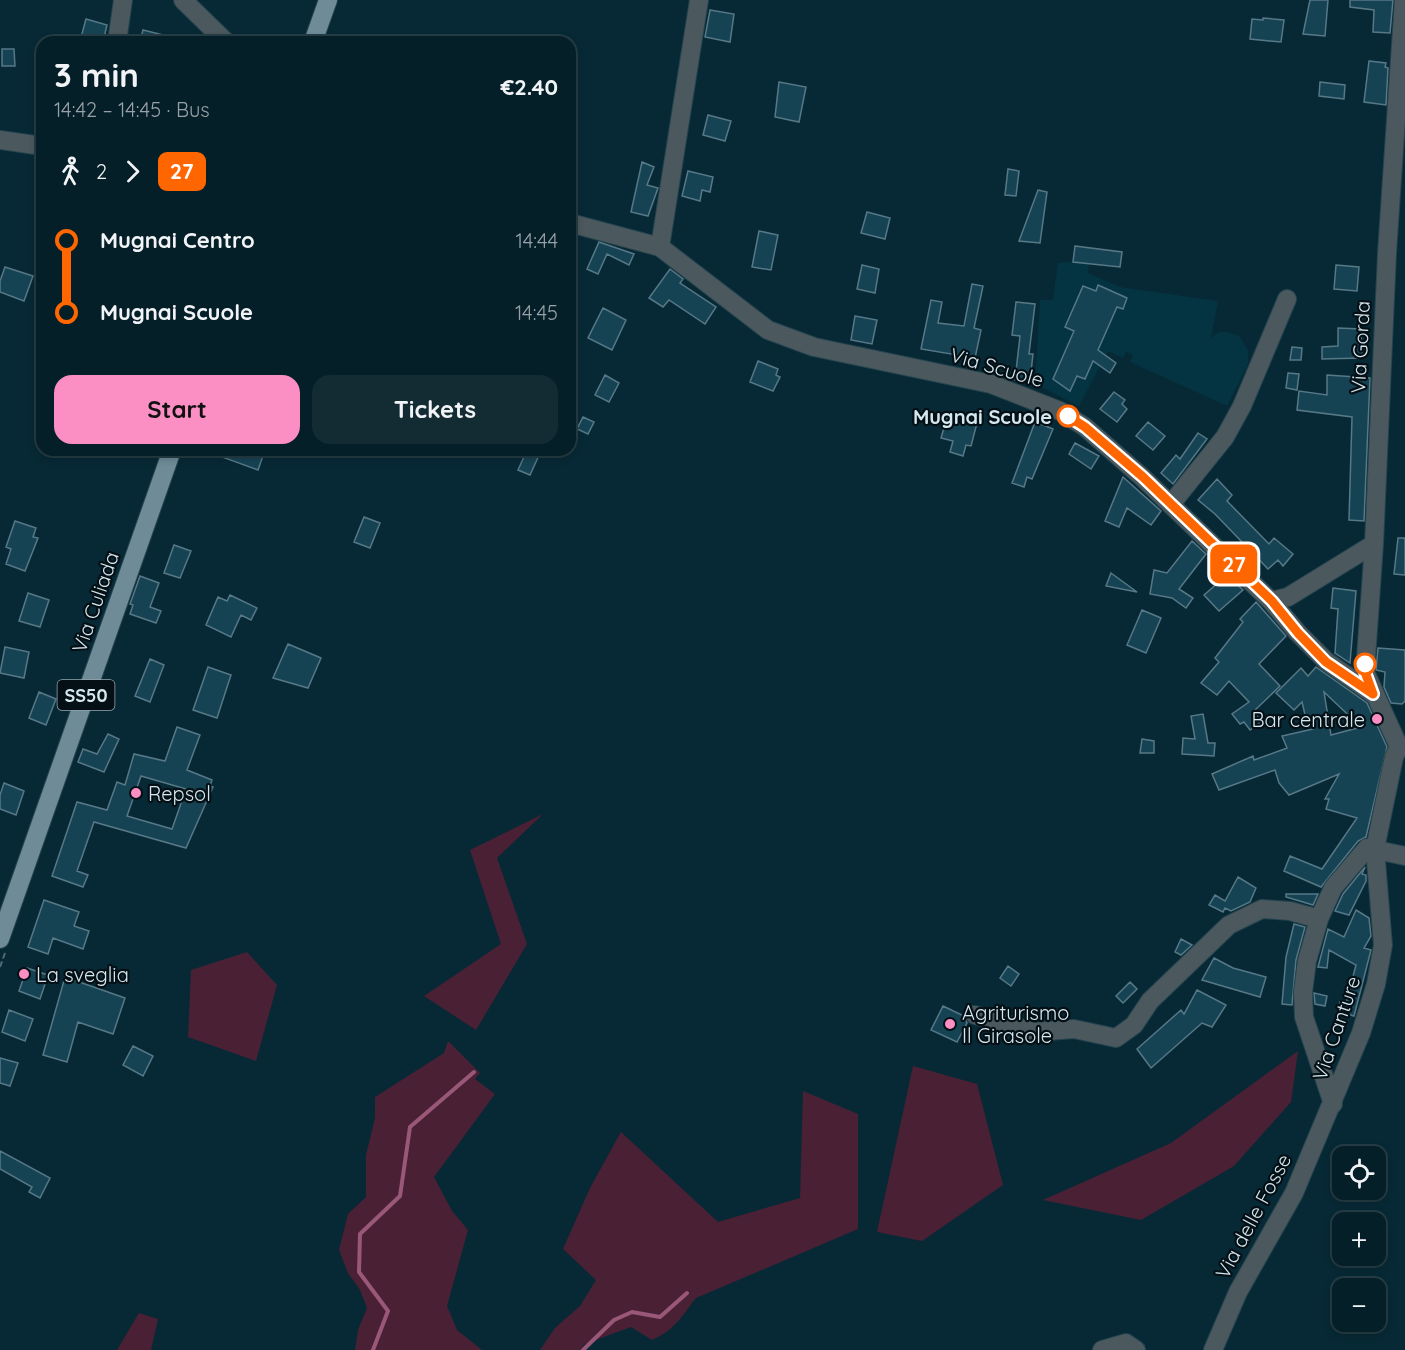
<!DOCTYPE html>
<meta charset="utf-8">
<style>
:root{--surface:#051f28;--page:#132c34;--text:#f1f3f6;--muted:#97a2a8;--line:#263d45;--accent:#fb8fc4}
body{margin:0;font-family:Quicksand,sans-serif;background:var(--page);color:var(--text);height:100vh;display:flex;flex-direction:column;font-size:22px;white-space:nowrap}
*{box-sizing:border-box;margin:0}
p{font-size:20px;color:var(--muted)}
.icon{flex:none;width:33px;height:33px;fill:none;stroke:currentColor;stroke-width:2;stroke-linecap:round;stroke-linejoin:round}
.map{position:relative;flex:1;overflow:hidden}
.drawer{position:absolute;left:36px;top:36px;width:540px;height:420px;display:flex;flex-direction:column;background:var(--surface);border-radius:18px;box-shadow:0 3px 9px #0003,0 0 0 2px var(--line)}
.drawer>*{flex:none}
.badge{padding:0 12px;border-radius:9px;font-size:21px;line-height:39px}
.buttons{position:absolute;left:1332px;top:1146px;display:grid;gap:12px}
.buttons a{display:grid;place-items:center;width:54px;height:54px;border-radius:12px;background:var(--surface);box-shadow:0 3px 9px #0003,0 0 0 2px var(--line);font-size:30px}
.map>.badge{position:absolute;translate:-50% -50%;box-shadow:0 0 0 3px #fff}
.legs{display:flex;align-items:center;gap:9px;height:66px;padding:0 18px;font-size:20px}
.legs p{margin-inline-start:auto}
.summary{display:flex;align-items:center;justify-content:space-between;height:102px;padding:0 18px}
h1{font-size:33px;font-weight:700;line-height:45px}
.cta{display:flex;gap:12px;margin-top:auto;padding:12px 18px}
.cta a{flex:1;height:69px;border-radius:18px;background:var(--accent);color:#111;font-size:24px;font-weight:700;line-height:69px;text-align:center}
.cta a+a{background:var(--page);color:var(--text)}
ul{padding:0 18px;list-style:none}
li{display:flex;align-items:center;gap:21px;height:72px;font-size:22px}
li i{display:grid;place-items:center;width:9px;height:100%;margin:0 8px;background:currentColor}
li i::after{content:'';width:15px;height:15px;margin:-8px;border:4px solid;border-radius:50%;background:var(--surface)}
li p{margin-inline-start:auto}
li:first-child i{background:linear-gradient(#0000 50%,currentColor 0)}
li:last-child i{background:linear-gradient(currentColor 50%,#0000 0)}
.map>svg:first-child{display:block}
.built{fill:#043342}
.green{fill:#4a2035}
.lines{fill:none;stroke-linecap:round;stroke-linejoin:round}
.stream{stroke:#995878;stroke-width:4}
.building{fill:#164354;stroke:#577886;stroke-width:1.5;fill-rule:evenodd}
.minor-casing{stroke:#24444f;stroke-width:20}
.major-casing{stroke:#24444f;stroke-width:20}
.path{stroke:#506c76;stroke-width:2;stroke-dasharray:6 3;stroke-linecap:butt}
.minor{stroke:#4b585e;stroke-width:18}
.major{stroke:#6e8b97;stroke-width:18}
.line-1-casing{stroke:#fff;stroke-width:14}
.line-1{stroke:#f60;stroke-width:9}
.stop-1-dot{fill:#fff;stroke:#f60;stroke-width:3}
.poi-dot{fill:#fb8fc4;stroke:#041015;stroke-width:2}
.labels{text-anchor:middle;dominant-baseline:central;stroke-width:4.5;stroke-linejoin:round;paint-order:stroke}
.shield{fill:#041015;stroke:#96a6ae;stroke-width:1.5}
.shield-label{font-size:18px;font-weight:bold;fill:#d5e7ef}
.street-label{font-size:20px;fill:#d5e7ef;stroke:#041015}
.stop-label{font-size:20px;font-weight:bold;fill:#d5e7ef;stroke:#041015;text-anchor:end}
.poi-label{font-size:20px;fill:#d5e7ef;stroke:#041015;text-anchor:start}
</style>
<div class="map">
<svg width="1405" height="1350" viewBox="0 0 1405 1350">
<rect width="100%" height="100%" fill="#072935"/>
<path class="built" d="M 1073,262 L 1089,264 L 1088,273 L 1120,287 L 1218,301 L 1211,338 L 1219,332 L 1226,332 L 1239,336 L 1248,350 L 1248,364 L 1227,406 L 1130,362 L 1133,355 L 1126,352 L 1123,358 L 1108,351 L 1079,406 L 1035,384 L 1040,300 L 1053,300 L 1058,263 Z"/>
<path class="green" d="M 543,814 L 497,858 L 527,944 L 476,1030 L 424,996 L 501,944 L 470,850 Z
M 247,952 L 277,985 L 256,1061 L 188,1037 L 191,970 Z
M 448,1041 L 480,1073 L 475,1079 L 495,1094 L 434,1177 L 452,1211 L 468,1230 L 447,1306 L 457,1330 L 482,1350 L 355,1350 L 358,1330 L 367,1308 L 360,1290 L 348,1273 L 339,1250 L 348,1214 L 366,1197 L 366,1155 L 375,1118 L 375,1097 L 444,1053 Z
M 1298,1051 L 1291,1102 L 1234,1166 L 1141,1220 L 1043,1200 L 1171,1143 Z
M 913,1066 L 977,1084 L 1003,1185 L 922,1241 L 877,1232 Z
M 803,1091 L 858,1114 L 858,1229 L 696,1298 C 682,1316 675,1330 652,1340 L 631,1327 L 585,1344 L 580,1350 L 540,1350 L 555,1328 L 580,1306 L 596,1280 L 563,1249 L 590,1188 L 621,1132 L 718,1222 L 800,1198 Z
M 139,1313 L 158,1319 L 151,1350 L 117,1350 Z"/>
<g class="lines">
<path class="stream" d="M 373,1350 L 388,1311 L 359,1272 L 360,1234 L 400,1196 L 410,1127 L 474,1072
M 583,1350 L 614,1320 L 632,1312 L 660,1317 L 687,1293"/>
</g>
<path class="building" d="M 1310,0 L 1328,0 L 1325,36 L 1303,34 Z
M 1350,0 L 1393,0 L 1390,33 L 1373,32 L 1374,10 L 1350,7 Z
M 710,10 L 734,14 L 730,42 L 705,37 Z
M 1263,18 L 1284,20 L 1281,42 L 1250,39 L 1252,19 L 1263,20 Z
M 86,19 L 107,25 L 103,42 L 80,41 Z
M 143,30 L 176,38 L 176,42 L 140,42 Z
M 2,49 L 14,49 L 15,66 L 2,66 Z
M 1369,61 L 1386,63 L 1385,67 L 1388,68 L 1386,105 L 1364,102 Z
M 779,82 L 806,87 L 799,122 L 775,117 Z
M 1320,82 L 1345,85 L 1344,99 L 1319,96 Z
M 708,115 L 731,121 L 725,141 L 703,135 Z
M 642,162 L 654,167 L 647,185 L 658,188 L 648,216 L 631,212 Z
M 1008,169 L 1019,171 L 1016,196 L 1005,195 Z
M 688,171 L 713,177 L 710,192 L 702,190 L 700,201 L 682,196 Z
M 1038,190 L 1047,192 L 1040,243 L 1019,241 Z
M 867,212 L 890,218 L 885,239 L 861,233 Z
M 759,231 L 778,235 L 771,270 L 752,267 Z
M 599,242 L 634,254 L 629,265 L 607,254 L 598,274 L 587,269 Z
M 1075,246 L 1122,252 L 1120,267 L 1073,262 Z
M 862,265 L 879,269 L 875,293 L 857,289 Z
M 1336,265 L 1359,267 L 1357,291 L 1334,289 Z
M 5,267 L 33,276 L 24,301 L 0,292 L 0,281 Z
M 670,269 L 683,279 L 680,283 L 716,307 L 705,324 L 669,300 L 663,307 L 649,298 Z
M 972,284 L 983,286 L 974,328 L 981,330 L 975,358 L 921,349 L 931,300 L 942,302 L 938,323 L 964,326 Z
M 1098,285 L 1127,298 L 1123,309 L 1117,307 L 1098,350 L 1116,363 L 1110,373 L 1093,361 L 1085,379 L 1077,376 L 1070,391 L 1053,379 L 1074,331 L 1065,327 L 1083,286 L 1096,291 Z
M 1016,302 L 1035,304 L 1029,354 L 1033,354 L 1030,381 L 1015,380 L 1020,336 L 1012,335 Z
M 603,308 L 626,320 L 612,350 L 588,338 Z
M 855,316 L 877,320 L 872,344 L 851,340 Z
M 1338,328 L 1361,329 L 1362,358 L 1322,359 L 1322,347 L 1338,346 Z
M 1292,347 L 1302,348 L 1301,360 L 1290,360 Z
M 758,361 L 778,369 L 776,375 L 780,377 L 773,391 L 750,382 Z
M 1288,373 L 1299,374 L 1297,390 L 1286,388 Z
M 605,375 L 619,383 L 609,402 L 595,395 Z
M 1327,375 L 1370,378 L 1364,521 L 1349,520 L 1352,417 L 1297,410 L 1299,391 L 1327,395 Z
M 1114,392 L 1125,400 L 1122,404 L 1127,409 L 1117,422 L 1100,409 Z
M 948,414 L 977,423 L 971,446 L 966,445 L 963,456 L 950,452 L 953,441 L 941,438 Z
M 583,417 L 594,422 L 588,434 L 577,429 Z
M 1035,422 L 1053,429 L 1032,479 L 1027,477 L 1024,487 L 1012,483 Z
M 1148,422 L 1165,436 L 1153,450 L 1136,436 Z
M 1198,433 L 1207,439 L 1173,484 L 1161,473 L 1176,455 L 1180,459 Z
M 1075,443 L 1099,456 L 1091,469 L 1069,454 Z
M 203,450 L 265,450 L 258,470 Z
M 527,450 L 540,453 L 530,475 L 518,470 Z
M 1123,477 L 1161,511 L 1151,525 L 1127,508 L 1119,527 L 1105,521 Z
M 1217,479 L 1232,495 L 1227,501 L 1269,544 L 1274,538 L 1293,554 L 1283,566 L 1278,560 L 1268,569 L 1215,514 L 1198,500 Z
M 364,517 L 380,523 L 370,548 L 354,542 Z
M 15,521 L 36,528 L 33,537 L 38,538 L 25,571 L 6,564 L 11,549 L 6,547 Z
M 1398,538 L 1405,538 L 1405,575 L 1394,574 Z
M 1192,541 L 1206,554 L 1179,589 L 1193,598 L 1186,608 L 1172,598 L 1150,594 L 1154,570 L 1167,573 Z
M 174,545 L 191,551 L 180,578 L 164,573 Z
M 1111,573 L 1137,592 L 1106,586 Z
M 1227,575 L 1243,590 L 1219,611 L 1204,595 Z
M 140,576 L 159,583 L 150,607 L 161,611 L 156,623 L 130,614 L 133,605 L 130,604 Z
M 1333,588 L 1356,591 L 1350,663 L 1335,653 L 1338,609 L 1331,608 Z
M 28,593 L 49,600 L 40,627 L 19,621 Z
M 230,595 L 257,608 L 251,620 L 241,615 L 231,637 L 206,625 L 218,597 L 227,601 Z
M 1256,602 L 1286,636 L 1259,664 L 1280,686 L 1254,711 L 1261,722 L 1250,730 L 1244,722 L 1240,724 L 1232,714 L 1249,702 L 1229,681 L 1217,695 L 1201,683 L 1219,662 L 1215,658 L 1243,622 L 1240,619 Z
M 1142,610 L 1161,618 L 1146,653 L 1127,645 Z
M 288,644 L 321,658 L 308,688 L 273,678 Z
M 5,647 L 29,652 L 24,678 L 0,673 Z
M 1378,648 L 1405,650 L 1405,701 L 1402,704 L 1391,703 L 1384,687 L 1385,672 L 1376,670 Z
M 150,659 L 164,665 L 150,702 L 135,696 Z
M 208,667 L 231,675 L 217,718 L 193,710 Z
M 1316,667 L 1367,703 L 1387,747 L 1366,837 L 1358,841 L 1321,887 L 1284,871 L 1290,856 L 1322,869 L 1357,818 L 1326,809 L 1329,799 L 1325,799 L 1339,774 L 1289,795 L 1279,783 L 1275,770 L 1219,790 L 1212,774 L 1253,756 L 1254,760 L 1287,748 L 1282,736 L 1313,729 L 1307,723 L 1302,702 L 1294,710 L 1276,693 L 1301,668 L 1308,676 ZM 1324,692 L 1361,727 L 1331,735 Z
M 39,692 L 56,699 L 46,725 L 29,718 Z
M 1203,714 L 1208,743 L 1215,743 L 1214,756 L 1182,754 L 1183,738 L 1195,739 L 1191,716 Z
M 177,727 L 200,735 L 187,770 L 212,780 L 210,786 L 213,787 L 186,848 L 94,822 L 77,871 L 88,875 L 83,887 L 52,876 L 77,802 L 107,810 L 117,782 L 125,785 L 134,754 L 165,761 ZM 141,776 L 186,789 L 172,829 L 127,816 Z
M 108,734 L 119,739 L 104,772 L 78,762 L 83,749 L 97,754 Z
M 1142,739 L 1154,741 L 1154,753 L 1140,753 Z
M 4,783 L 24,791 L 16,815 L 0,809 L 0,795 Z
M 1365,867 L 1362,874 L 1366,875 L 1366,881 L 1349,915 L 1335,911 L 1343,894 Z
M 1238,877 L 1256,888 L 1250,902 L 1231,911 L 1225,908 L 1223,912 L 1209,905 L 1215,895 L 1225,901 Z
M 1286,894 L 1318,894 L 1313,905 L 1286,897 Z
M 44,900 L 79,912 L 74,926 L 89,931 L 83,949 L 53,938 L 48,954 L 28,947 Z
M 1356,910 L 1369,918 L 1371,936 L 1364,948 L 1371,950 L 1354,1016 L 1339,1012 L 1340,1002 L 1346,1003 L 1356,965 L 1329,950 L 1327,968 L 1318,967 L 1328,929 L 1344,937 Z
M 1294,924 L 1305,927 L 1296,960 L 1292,1005 L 1282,1004 L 1286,957 Z
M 1181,939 L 1192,945 L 1181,955 L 1175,952 Z
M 1214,958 L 1233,968 L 1266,977 L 1260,997 L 1202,980 Z
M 1008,966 L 1019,974 L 1011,986 L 1000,978 Z
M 27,968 L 48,975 L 40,999 L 19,991 Z
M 65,977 L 125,998 L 113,1034 L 78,1022 L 67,1062 L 43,1055 Z
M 1130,982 L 1137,989 L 1123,1003 L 1116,996 Z
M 1197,990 L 1226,1005 L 1212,1027 L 1202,1023 L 1151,1068 L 1137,1049 L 1181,1010 L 1184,1014 Z
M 1314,993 L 1327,996 L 1325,1006 L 1315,1004 Z
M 943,1006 L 964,1016 L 967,1023 L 957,1042 L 931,1030 Z
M 9,1010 L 33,1019 L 25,1041 L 2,1032 Z
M 133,1046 L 153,1056 L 143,1076 L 123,1065 Z
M 0,1058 L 18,1063 L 10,1086 L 0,1083 Z
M 0,1151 L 50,1178 L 40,1198 L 29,1192 L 32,1187 L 0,1169 Z"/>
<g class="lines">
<defs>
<path id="minor" d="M 183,0 L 226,42
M 117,42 L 123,0
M 0,140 L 42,146
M 570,223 L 660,247 L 768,330 L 814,347 L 991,384 L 1060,411 L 1085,427 L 1142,477 L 1271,601 L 1298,633 L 1326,661 L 1373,694
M 660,247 L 699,0
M 1171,504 L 1225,437 L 1242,406 L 1287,299
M 1271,601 L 1288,597 L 1374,544
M 975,1015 L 1034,1032 L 1074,1029 L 1116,1038 L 1134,1025 L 1150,1001 L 1229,925 L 1262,909 L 1290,911 L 1319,919
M 1333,1104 L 1304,1017 L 1303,992 L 1307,961 L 1319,919 L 1333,888 L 1367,848 L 1405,856
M 1102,1350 L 1126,1343 L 1136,1350
M 1213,1350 L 1238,1292 L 1294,1193 L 1361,1033 L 1376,984 L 1383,945 L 1375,849 L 1394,757 L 1399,747 L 1365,672 L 1374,544 L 1387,253 L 1404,0"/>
<path id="major" d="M 313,42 L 328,0
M 0,939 L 172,450"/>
</defs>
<use href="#minor" class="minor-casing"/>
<use href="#major" class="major-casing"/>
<path class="path" d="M 0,967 L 5,953"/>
<use href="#minor" class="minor"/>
<use href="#major" class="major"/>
</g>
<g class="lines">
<defs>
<path id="line-1" d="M 1068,416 L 1085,427 L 1143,477 L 1272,601 L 1298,633 L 1326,662 L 1373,694 L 1365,672 L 1365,664"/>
</defs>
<use href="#line-1" class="line-1-casing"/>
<use href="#line-1" class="line-1"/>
</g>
<g class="stop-1-dot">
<circle cx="1068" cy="416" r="10"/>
<circle cx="1365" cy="664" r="10"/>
</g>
<g class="poi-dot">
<circle cx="1377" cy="719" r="6"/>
<circle cx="136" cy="793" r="6"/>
<circle cx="24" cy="974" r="6"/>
<circle cx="950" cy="1024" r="6"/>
</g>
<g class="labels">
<rect class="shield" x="57.5" y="680" width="57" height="30" rx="4.5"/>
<g class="shield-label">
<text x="86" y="695">SS50</text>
</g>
<g class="street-label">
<text transform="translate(1360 347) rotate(-87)">Via Gorda</text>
<text transform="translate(997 367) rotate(16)">Via Scuole</text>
<text transform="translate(95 602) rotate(-71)">Via Culiada</text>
<text transform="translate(1336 1028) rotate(-71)">Via Canture</text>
<text transform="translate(1253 1216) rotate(-62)">Via delle Fosse</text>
</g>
<g class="stop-label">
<text x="1052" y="416">Mugnai Scuole</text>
</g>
<g class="poi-label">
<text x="1365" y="719" text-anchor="end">Bar centrale</text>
<text x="148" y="793">Repsol</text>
<text x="36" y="974">La sveglia</text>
<text x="962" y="1012">Agriturismo<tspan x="962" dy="23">Il Girasole</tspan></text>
</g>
</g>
</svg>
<div class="buttons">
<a><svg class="icon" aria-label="locate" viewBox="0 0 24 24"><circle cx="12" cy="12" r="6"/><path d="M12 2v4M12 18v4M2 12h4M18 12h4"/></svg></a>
<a>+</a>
<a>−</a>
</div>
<b class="badge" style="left:1234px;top:564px;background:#f60;color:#fff">27</b>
<section class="drawer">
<div class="summary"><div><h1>3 min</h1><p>14:42 – 14:45 · Bus</p></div><b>€2.40</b></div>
<div class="legs"><svg class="icon" aria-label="walk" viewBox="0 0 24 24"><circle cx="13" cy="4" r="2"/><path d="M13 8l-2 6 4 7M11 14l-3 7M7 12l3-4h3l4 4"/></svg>2<svg class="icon" aria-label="forward" viewBox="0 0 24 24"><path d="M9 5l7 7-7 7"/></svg><b class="badge" style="background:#f60;color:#fff">27</b></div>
<ul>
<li><i style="color:#f60"></i><b>Mugnai Centro</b><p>14:44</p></li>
<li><i style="color:#f60"></i><b>Mugnai Scuole</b><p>14:45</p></li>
</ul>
<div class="cta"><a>Start</a><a>Tickets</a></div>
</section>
</div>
